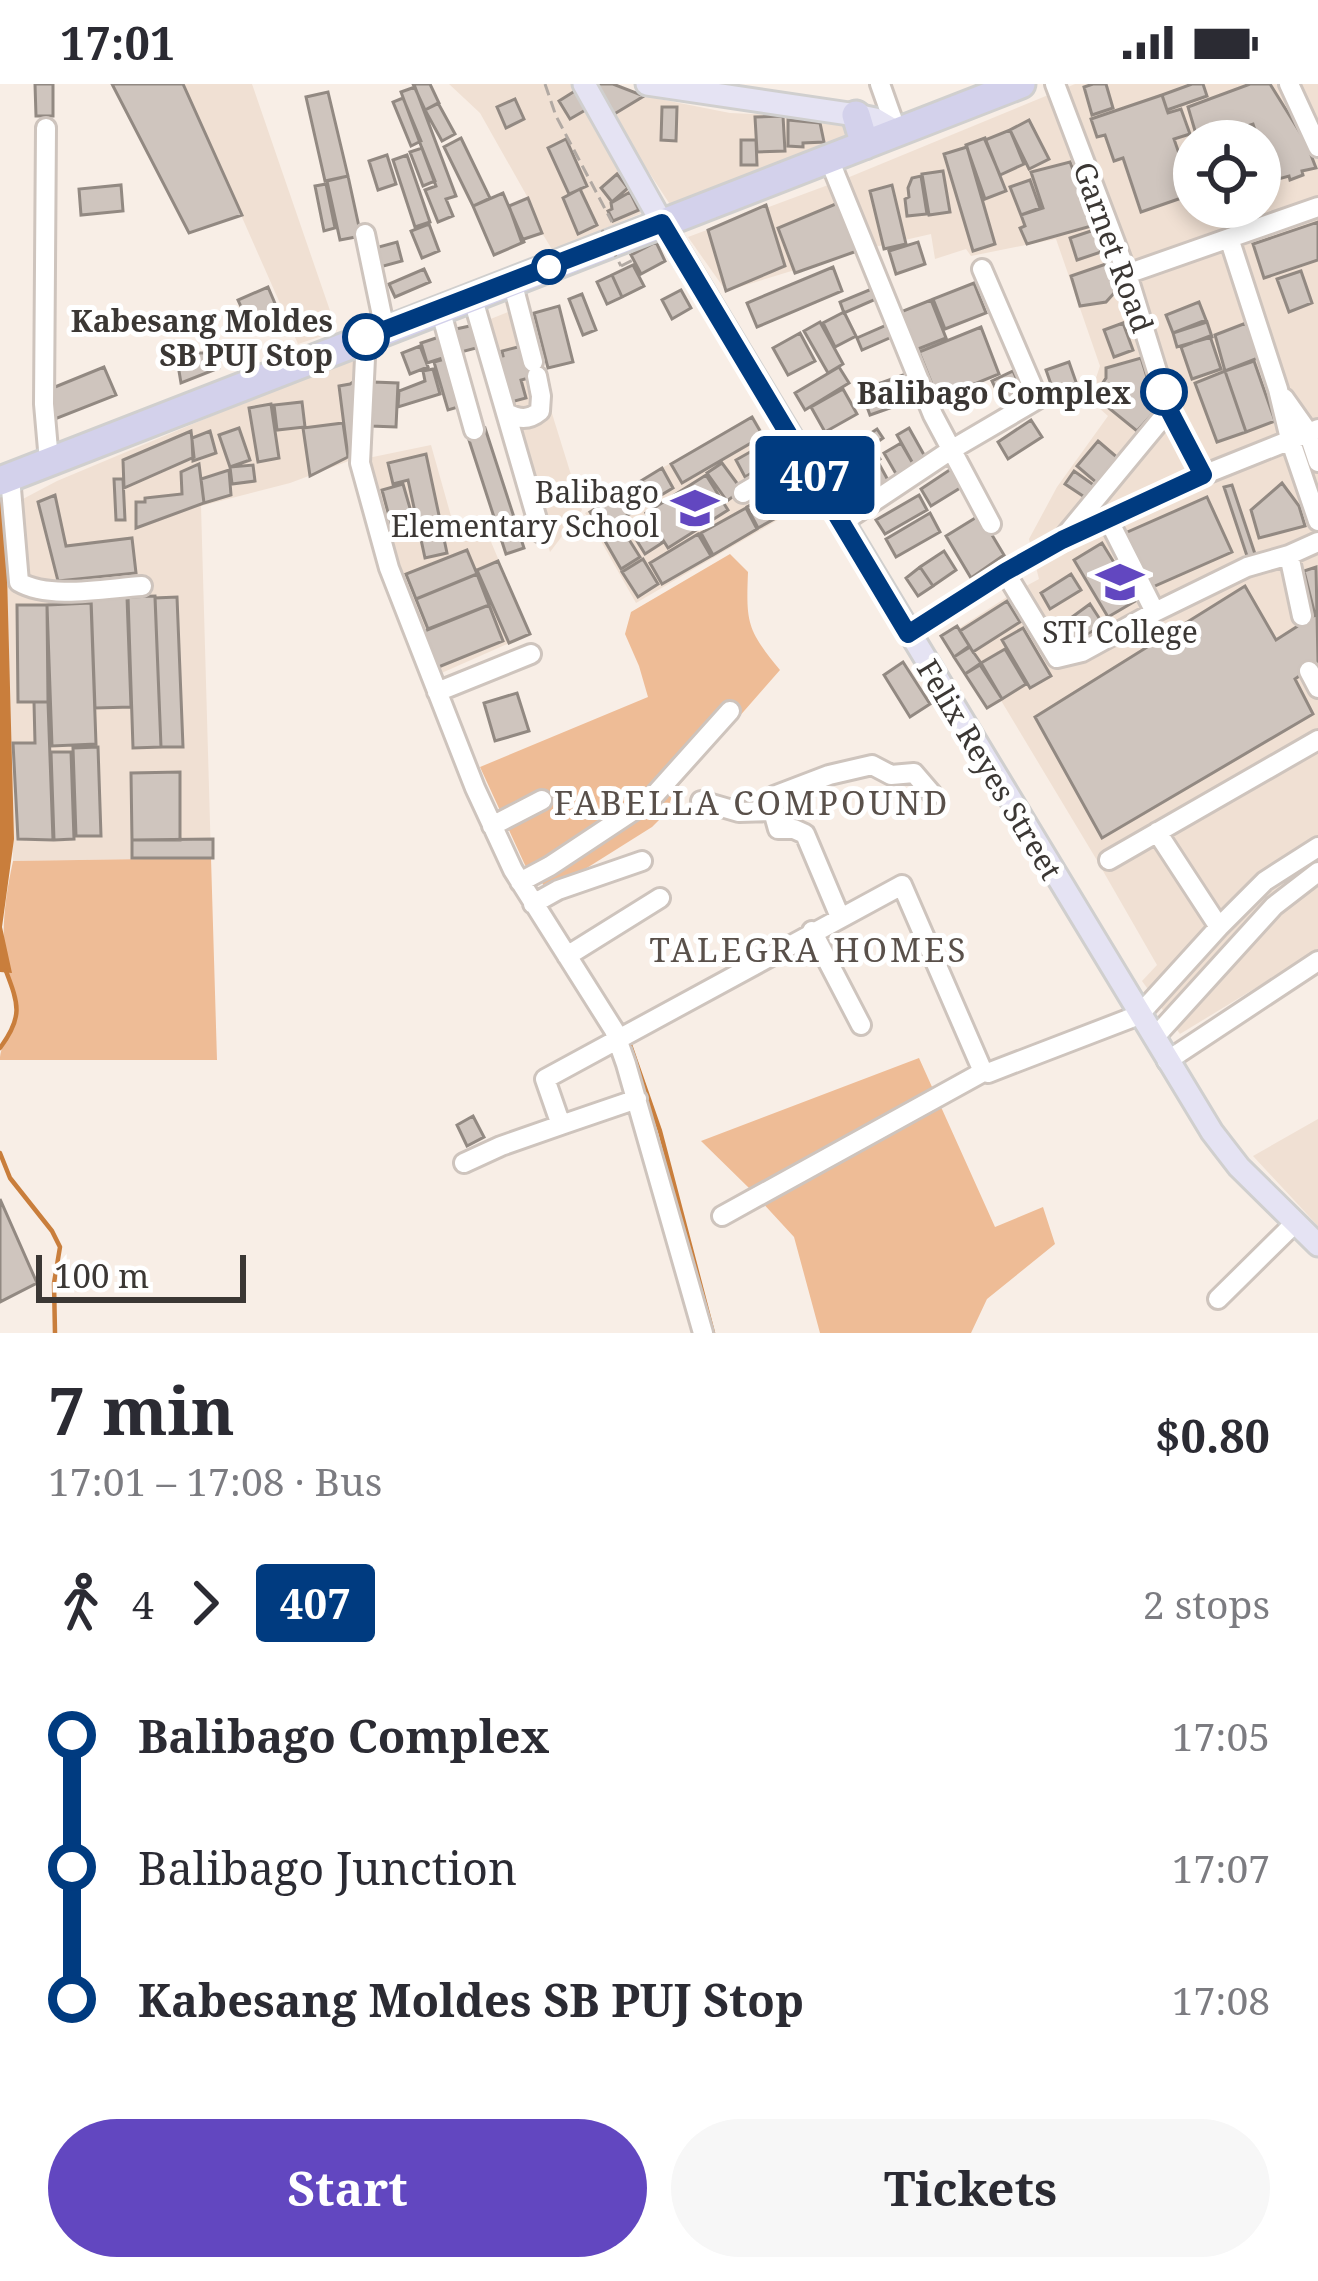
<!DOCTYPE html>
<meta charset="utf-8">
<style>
:root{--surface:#fff;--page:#f7f7f7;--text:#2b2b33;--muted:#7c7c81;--accent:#6247c0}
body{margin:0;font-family:"Noto Serif",serif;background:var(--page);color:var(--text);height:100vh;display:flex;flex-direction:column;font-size:45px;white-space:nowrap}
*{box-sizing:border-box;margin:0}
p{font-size:39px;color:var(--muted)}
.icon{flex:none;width:66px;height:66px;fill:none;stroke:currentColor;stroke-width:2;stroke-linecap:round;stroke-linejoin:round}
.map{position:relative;height:1249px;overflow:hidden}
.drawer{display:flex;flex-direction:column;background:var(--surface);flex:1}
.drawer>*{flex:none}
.badge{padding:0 24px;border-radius:9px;font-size:42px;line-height:78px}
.fabs{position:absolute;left:1173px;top:36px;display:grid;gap:24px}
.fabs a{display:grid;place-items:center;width:108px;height:108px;border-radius:50%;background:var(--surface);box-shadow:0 6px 18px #0003;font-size:60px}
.scale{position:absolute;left:36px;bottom:30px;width:210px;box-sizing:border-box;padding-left:12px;border:6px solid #3b3734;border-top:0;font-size:33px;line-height:42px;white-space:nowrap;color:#3b3734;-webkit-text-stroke:9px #fff;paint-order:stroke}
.map>.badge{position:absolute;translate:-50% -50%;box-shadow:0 0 0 6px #fff}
.legs{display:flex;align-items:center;gap:18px;height:132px;padding:0 48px;font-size:39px}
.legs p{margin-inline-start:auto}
.overview{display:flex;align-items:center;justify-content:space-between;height:204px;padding:0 48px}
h1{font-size:66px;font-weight:700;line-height:90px}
.cta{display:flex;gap:24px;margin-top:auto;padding:24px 48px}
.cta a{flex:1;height:138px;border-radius:72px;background:var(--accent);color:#fff;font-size:48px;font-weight:700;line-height:138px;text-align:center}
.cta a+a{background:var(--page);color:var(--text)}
ul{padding:0 48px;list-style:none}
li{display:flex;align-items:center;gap:42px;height:132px;font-size:45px}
li i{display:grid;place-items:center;width:18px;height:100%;margin:0 15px;background:currentColor}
li i::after{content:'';width:30px;height:30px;margin:-15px;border:9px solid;border-radius:50%;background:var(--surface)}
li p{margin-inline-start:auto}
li:first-child i{background:linear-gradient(#0000 50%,currentColor 0)}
li:last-child i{background:linear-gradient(currentColor 50%,#0000 0)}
.status{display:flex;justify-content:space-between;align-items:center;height:84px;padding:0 60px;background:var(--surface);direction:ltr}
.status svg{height:33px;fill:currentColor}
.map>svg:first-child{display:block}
.built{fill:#f0e0d3;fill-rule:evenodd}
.green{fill:#eebc96}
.water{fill:#c97e3c}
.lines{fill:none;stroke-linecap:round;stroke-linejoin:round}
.stream{stroke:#c97e3c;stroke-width:4.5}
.building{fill:#cfc5be;stroke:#928982;stroke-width:3}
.minor-casing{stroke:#cec4bd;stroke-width:24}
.major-casing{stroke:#d0cfce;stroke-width:27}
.highway-casing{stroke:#d0cfce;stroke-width:33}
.path{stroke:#b1a9a3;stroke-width:3;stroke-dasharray:12 6;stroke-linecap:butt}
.minor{stroke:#fff;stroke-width:18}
.major{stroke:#e5e3f3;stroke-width:21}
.highway{stroke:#d3d1eb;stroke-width:27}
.path-bridge{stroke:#b1a9a3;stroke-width:3;stroke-dasharray:12 6;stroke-linecap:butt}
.line-1-casing{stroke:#fff;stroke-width:27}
.line-1{stroke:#003b80;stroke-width:18}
.stop-1-dot{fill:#fff;stroke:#003b80;stroke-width:6}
.labels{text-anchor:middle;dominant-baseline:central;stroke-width:10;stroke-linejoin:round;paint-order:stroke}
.street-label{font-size:30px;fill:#3b3734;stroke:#fff}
.stop-label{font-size:30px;font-weight:bold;fill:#3b3734;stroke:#fff;text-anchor:end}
.poi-label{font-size:30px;fill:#3b3734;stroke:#fff;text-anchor:end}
.neighbourhood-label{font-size:33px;letter-spacing:3px;fill:#59504a;stroke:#fff}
</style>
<div class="status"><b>17:01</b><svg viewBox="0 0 49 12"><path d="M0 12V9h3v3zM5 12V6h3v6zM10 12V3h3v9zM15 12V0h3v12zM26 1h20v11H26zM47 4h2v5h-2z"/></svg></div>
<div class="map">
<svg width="1318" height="1249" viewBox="0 0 1318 1249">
<rect width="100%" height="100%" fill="#f8eee6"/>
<path class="built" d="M 183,0 L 252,0 L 337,247 L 298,260 Z
M 449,0 L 577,0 L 644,128 L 553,167 L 542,149 L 528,114 L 480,29 Z
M 597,0 L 613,0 L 644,12 L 730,29 L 844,34 L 852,52 L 673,125 L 597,9 Z
M 1075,0 L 1318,0 L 1318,866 L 1180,950 L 1142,897 L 1157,881 L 1095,773 L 958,545 L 1010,511 L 995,478 L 971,494 L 946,452 L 980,431 L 1017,507 L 1039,495 L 1029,455 L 1057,403 L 1108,332 L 1089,315 L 1100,282 L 1056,155 L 971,172 L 966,165 L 935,175 L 931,150 L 857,167 L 726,207 L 688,153 L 847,94 ZM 1194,57 L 1260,57 L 1260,123 L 1194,123 Z
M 523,222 L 540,291 L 582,426 L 550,468 L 483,238 Z
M 362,269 L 354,375 L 290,399 L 201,422 L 211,774 L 13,777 L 2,426 L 57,397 Z
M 753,331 L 805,420 L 636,519 L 585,429 Z
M 431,361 L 458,457 L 486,446 L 530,550 L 437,591 L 400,501 L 368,374 Z
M 1318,1035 L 1318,1142 L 1253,1072 Z"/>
<path class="green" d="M 730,470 L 748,488 C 746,539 747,546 780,586 L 674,707 L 666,729 L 652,743 L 547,809 L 539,792 L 530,790 L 525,781 L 480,683 L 648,613 L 639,582 L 625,550 L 631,528 Z
M 211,774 L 217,976 L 0,976 C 0,957 17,945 17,924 C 17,912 9,901 7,888 C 0,850 5,814 13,777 Z
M 919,974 L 995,1143 L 1043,1123 L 1055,1160 L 987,1215 L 971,1249 L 820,1249 L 794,1153 L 749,1104 L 701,1057 Z"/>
<path class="water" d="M 0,412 L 6,452 L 14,755 L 2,843 L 12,889 L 0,888 Z"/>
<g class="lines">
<path class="stream" d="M 628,955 L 660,1047 L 713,1249
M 0,964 C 23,933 19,921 6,887
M 0,1069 L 10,1094 L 52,1147 L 60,1163 L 54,1199 L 55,1249"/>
</g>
<path class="building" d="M 35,0 L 53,0 L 53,32 L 36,32 Z
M 112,0 L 183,0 L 242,131 L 189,149 Z
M 413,0 L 430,0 L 439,19 L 425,26 Z
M 597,0 L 613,0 L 644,12 L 611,32 L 597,9 Z
M 1093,0 L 1106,0 L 1113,24 L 1092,31 L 1084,3 Z
M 1192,0 L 1203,0 L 1207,12 L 1167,26 L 1162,11 Z
M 1250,0 L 1270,0 L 1306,58 L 1316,84 L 1302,87 L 1303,91 L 1290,96 L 1289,92 L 1260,100 L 1260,57 L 1230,57 L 1256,49 L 1253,40 L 1198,57 L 1188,23 Z
M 415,3 L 456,112 L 446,115 L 453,132 L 438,138 L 425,106 L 436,102 L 401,8 Z
M 578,5 L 589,24 L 570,35 L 559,17 Z
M 328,8 L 348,92 L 325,97 L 306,13 Z
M 1162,11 L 1168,29 L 1181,25 L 1190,50 L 1174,55 L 1193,110 L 1141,128 L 1123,74 L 1114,77 L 1105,51 L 1097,53 L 1091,35 Z
M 403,14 L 421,57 L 411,62 L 393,18 Z
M 515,15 L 524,35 L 506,44 L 497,23 Z
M 438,19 L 455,50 L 442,57 L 425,26 Z
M 662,23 L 677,23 L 676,57 L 661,56 Z
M 783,32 L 785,67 L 757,68 L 755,33 Z
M 788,36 L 820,39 L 824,58 L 803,59 L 803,63 L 788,62 Z
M 1029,36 L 1049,75 L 1029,85 L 1010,46 Z
M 1010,46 L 1024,80 L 1000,91 L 985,56 Z
M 461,54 L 490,114 L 473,122 L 444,63 Z
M 985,54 L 1006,107 L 985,115 L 966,61 Z
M 566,55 L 587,102 L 569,110 L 548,64 Z
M 741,56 L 756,56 L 757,81 L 741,81 Z
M 967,63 L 995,160 L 973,167 L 944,70 Z
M 422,64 L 435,97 L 423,102 L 410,68 Z
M 387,71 L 396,100 L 378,106 L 369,77 Z
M 407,71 L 430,138 L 415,143 L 393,76 Z
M 1070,78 L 1095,141 L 1027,160 L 1020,144 L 1025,142 L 1021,131 L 1043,124 L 1031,88 Z
M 943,87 L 950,128 L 929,131 L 922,90 Z
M 617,90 L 628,104 L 612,118 L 601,104 Z
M 348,92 L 361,152 L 340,156 L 327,97 Z
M 921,92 L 927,130 L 907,132 L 905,115 L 909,113 L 908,104 L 912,94 Z
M 1030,96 L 1040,124 L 1021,131 L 1010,103 Z
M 326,100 L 335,144 L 324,147 L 315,102 Z
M 121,101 L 123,127 L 81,131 L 79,105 Z
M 892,101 L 906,160 L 884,165 L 870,107 Z
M 580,105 L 597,141 L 578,150 L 563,114 Z
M 630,108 L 639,126 L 613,137 L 608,127 L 612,125 L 611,119 Z
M 503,109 L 524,158 L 494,171 L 473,122 Z
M 528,114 L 542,149 L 521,156 L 509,122 Z
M 838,119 L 857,167 L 795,189 L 778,144 Z
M 766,121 L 785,182 L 726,207 L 708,146 Z
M 1318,138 L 1318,176 L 1264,194 L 1253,160 Z
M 429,140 L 439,167 L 422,174 L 411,147 Z
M 1094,146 L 1101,168 L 1077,176 L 1070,154 Z
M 397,158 L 402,177 L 380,183 L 375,164 Z
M 656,158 L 665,177 L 641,190 L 631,171 Z
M 918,158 L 925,180 L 896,190 L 889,167 Z
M 1106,180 L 1116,207 L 1106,218 L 1080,222 L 1071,192 Z
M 633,181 L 644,202 L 622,213 L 612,191 Z
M 833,183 L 842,207 L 757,243 L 747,219 Z
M 424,185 L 430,198 L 395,213 L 389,200 Z
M 1301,187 L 1312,219 L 1289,228 L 1277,195 Z
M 612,191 L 622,213 L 607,220 L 597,198 Z
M 974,199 L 986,229 L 945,245 L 933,215 Z
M 879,202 L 883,212 L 844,229 L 840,218 Z
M 268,203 L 282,236 L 253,249 L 238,216 Z
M 681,206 L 691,224 L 672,235 L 662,216 Z
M 582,210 L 596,246 L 583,251 L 569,215 Z
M 931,216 L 946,254 L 913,267 L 898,229 Z
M 1199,218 L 1206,236 L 1173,249 L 1166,231 Z
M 559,222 L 573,278 L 548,284 L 534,229 Z
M 844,228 L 856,252 L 835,263 L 823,239 Z
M 820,238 L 843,280 L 828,289 L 804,247 Z
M 1207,238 L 1212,253 L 1177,263 L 1173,249 Z
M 1123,239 L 1133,266 L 1114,273 L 1104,246 Z
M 1246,239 L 1258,274 L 1225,287 L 1215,251 Z
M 479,240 L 484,262 L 461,268 L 456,245 Z
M 889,240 L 894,252 L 862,266 L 857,254 Z
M 981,243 L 999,290 L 938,315 L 919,268 Z
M 800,249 L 815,277 L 788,291 L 773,264 Z
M 445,251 L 449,272 L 427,279 L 421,259 Z
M 1210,252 L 1221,285 L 1192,295 L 1181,263 Z
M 420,262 L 428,283 L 410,290 L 402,269 Z
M 522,262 L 540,291 L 521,296 L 526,314 L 507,319 L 495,274 L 503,272 L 502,267 Z
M 198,269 L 219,269 L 219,284 L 181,299 L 177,275 Z
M 452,273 L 465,321 L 448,326 L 434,278 Z
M 1141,274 L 1157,325 L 1137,347 L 1094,312 L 1106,294 L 1106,284 Z
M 1254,277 L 1275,337 L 1246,348 L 1225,287 Z
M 1069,278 L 1076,298 L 1053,306 L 1046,286 Z
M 104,283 L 116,311 L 55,335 L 50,305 Z
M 839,283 L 849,299 L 805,326 L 795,309 Z
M 433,285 L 440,310 L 398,323 L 399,307 L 425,297 L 423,287 Z
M 1013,287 L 1023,308 L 1002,318 L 992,297 Z
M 1225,287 L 1246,348 L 1217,358 L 1195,299 Z
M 909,289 L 918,314 L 870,331 L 861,306 Z
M 361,293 L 359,371 L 348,373 L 339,302 L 350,300 Z
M 373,298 L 398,299 L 396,343 L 371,342 Z
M 843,305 L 857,330 L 825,348 L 811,323 Z
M 302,318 L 305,343 L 277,346 L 274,321 Z
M 271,320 L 279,374 L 258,378 L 249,324 Z
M 752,333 L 763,352 L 682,399 L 671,380 Z
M 1031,336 L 1042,353 L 1008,375 L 998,358 Z
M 343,339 L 348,373 L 310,392 L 303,344 Z
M 239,344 L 250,376 L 230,383 L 219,351 Z
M 485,344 L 524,464 L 506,470 L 467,350 Z
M 909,344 L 928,378 L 916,385 L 897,351 Z
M 877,345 L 883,354 L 841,383 L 835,373 Z
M 191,347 L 194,373 L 124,404 L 123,376 Z
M 210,347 L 216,369 L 193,377 L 192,354 Z
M 1098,357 L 1119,375 L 1098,400 L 1077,382 Z
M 766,359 L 775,375 L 745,393 L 736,376 Z
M 901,359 L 916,385 L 899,395 L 884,369 Z
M 872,363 L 880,375 L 852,393 L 845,380 Z
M 426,370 L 447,469 L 425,474 L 408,396 L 393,400 L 388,379 Z
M 878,378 L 889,398 L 864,413 L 852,393 Z
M 722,379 L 742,406 L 727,417 L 707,389 Z
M 199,380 L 204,419 L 136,444 L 136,418 L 145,418 L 145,414 L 182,410 L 181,388 Z
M 253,381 L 255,397 L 232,400 L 230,383 Z
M 954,383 L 965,401 L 931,422 L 921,405 Z
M 662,384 L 673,404 L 601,447 L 590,428 Z
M 229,386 L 231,411 L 204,419 L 201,395 Z
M 1074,387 L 1098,404 L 1089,416 L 1065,400 Z
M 706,391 L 728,426 L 668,464 L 646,429 Z
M 114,395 L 123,395 L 125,436 L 116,436 Z
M 1282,399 L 1299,422 L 1305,442 L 1259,454 L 1251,426 Z
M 403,400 L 416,445 L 394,451 L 382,406 Z
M 1232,401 L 1256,473 L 1248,475 L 1224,403 Z
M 783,404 L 794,424 L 758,444 L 747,423 Z
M 55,411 L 66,462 L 132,454 L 136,489 L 58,497 L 38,418 Z
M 919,411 L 927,426 L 885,450 L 876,436 Z
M 1207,413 L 1232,468 L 1148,505 L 1123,450 Z
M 746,424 L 757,445 L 713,471 L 701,449 Z
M 930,429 L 940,448 L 896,473 L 886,455 Z
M 980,431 L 1004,471 L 971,494 L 946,452 Z
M 646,433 L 662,459 L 645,470 L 629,444 Z
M 623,446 L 640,473 L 621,485 L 605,457 Z
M 698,450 L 711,472 L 662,500 L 650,479 Z
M 1102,459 L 1137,516 L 1108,533 L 1074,476 Z
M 467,466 L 477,490 L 416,515 L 406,490 Z
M 944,467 L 956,486 L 933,502 L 920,483 Z
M 643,475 L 658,500 L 638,513 L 622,488 Z
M 498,477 L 530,550 L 509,559 L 477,486 Z
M 920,483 L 933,502 L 918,512 L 906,494 Z
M 1316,483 L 1318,579 L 1295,595 L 1313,630 L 1102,754 L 1035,633 L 1245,502 L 1276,556 L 1315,531 L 1304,487 Z
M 477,490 L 489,521 L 428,545 L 416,515 Z
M 1071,490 L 1081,506 L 1050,525 L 1041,509 Z
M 155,512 L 161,663 L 133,664 L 128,513 Z
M 127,513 L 131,623 L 95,624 L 91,514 Z
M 177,513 L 183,663 L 161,663 L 155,514 Z
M 1007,517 L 1020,538 L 973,568 L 960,547 Z
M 91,519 L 96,660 L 52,662 L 47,521 Z
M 1090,520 L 1103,540 L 1074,560 L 1061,541 Z
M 17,521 L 47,521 L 48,618 L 18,618 Z
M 489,521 L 503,557 L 436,584 L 422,548 Z
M 957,542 L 970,563 L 954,573 L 941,552 Z
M 1023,544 L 1051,592 L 1030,604 L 1002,556 Z
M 969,562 L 981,579 L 965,590 L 954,573 Z
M 1005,565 L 1026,600 L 1002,615 L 981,579 Z
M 903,578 L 930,620 L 910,633 L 884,591 Z
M 980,581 L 1002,615 L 987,624 L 965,590 Z
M 517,609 L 529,647 L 495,657 L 484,619 Z
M 34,618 L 48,618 L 53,756 L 18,755 L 13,659 L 35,659 Z
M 98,663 L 101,752 L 76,752 L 73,664 Z
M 51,668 L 71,668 L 74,755 L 54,756 Z
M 180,688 L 180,756 L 132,756 L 131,689 Z
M 213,755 L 213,774 L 132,774 L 132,756 Z
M 473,1032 L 484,1053 L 467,1062 L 457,1041 Z
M 0,1115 L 37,1199 L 0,1218 Z"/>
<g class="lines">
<defs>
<path id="minor" d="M 880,0 L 897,48
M 1055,0 L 1127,190 L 1169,326 L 1203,391
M 1289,0 L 1318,63
M 46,44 L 44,320 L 49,377
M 829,75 L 933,331 L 991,440
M 365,150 L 385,246
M 1229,154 L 1278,305 L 1290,355 L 1318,437
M 1127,190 L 1318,123
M 512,197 L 533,278
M 472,212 L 541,449
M 440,225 L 474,346
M 366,253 L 360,379 L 389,484 L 475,704 L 513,786 L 614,946 L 626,980 L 703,1249
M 1284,314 L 1308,348 L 1318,378
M 506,329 C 519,335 528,337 540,327 L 541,312 L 537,292
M 10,393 L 19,498 C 50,516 107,504 142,502
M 743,409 L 803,374
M 1108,435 L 1155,528
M 843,438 L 951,366 L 1038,315 L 982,185
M 1065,452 L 1169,326
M 1289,471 L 1302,532
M 1005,488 L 1057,574 L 1082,568 L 1155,528 L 1247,483 L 1289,471 L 1318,458
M 908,550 L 1005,488 L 1062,456 L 1203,391 L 1318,345
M 1309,587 L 1318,604
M 437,608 L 531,570
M 701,717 L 739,728 L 773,727 L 778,745 L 794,745 L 805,750 L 840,833
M 773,727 L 774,712 L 829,691 L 872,681 L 891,691 L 914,689 L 932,710
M 492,742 L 542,716
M 1157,748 L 1219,843
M 1109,776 L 1318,656
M 520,798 L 550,782 L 651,715 L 730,627
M 533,820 L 558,806 L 642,777
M 812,847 L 861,941
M 567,872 L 660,814
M 1154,954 L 1274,822 L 1318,788
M 1167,977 L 1318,877
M 637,1015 L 561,1041 L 545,995 L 902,801 L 981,983 L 983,988 L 988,989 L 1139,931 L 1219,843 L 1265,797 L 1318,763
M 464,1079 L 501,1062 L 561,1041
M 722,1132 L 983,988
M 1218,1215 L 1295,1139"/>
<path id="major" d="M 584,0 L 662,139 L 1212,1048 L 1239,1083 L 1318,1161
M 647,0 L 856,31 L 875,35 L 897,48"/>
<path id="highway" d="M 856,31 L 865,61
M 0,397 L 1021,0"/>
</defs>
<use href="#minor" class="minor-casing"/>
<use href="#major" class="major-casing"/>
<use href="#highway" class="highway-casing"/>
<path class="path" d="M 545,0 L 556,32 L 612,138
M 621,182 L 633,176 L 632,173"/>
<use href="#minor" class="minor"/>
<use href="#major" class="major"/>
<use href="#highway" class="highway"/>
<path class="path-bridge" d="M 602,146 L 621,182"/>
</g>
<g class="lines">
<defs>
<path id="line-1" d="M 366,253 L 662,139 L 908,550 L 1005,488 L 1062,456 L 1203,391 L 1169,326 L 1164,308"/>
</defs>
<use href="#line-1" class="line-1-casing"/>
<use href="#line-1" class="line-1"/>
</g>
<defs>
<symbol id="school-bare" viewBox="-9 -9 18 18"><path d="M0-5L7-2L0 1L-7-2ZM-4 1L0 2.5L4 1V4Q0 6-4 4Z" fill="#6247c0" stroke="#fff" stroke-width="2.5" paint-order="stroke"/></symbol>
<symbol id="university-bare" viewBox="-9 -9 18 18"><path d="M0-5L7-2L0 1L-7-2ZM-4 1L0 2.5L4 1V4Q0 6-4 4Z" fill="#6247c0" stroke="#fff" stroke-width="2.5" paint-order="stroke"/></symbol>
</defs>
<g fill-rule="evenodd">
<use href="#school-bare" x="662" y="391" width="66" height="66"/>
<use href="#university-bare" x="1087" y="465" width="66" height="66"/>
</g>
<g class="stop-1-dot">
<circle cx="549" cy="183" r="15"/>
<circle cx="366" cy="253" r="21"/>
<circle cx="1164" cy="308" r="21"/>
</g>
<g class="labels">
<g class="street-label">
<text transform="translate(1114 163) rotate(70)">Garnet Road</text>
<text transform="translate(990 685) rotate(59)">Felix Reyes Street</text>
</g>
<g class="stop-label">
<text x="333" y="236">Kabesang Moldes<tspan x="333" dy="34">SB PUJ Stop</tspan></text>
<text x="1131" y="308">Balibago Complex</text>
</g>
<g class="poi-label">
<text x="659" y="407">Balibago<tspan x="659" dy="34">Elementary School</tspan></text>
<text x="1120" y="547" text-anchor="middle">STI College</text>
</g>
<g class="neighbourhood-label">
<text x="752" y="718">FABELLA COMPOUND</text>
<text x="809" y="865">TALEGRA HOMES</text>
</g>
</g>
</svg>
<div class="fabs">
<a><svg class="icon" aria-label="locate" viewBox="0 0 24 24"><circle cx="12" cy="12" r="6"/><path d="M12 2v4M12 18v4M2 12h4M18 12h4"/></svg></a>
</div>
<div class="scale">100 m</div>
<b class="badge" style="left:815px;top:391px;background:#003b80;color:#fff">407</b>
</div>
<section class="drawer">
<div class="overview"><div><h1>7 min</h1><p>17:01 – 17:08 · Bus</p></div><b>$0.80</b></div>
<div class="legs"><svg class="icon" aria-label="walk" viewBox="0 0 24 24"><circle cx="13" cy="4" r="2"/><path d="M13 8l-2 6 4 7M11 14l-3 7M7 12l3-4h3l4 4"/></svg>4<svg class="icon" aria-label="forward" viewBox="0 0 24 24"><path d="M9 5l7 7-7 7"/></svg><b class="badge" style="background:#003b80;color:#fff">407</b><p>2 stops</p></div>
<ul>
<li><i style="color:#003b80"></i><b>Balibago Complex</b><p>17:05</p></li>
<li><i style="color:#003b80"></i><span>Balibago Junction</span><p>17:07</p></li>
<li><i style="color:#003b80"></i><b>Kabesang Moldes SB PUJ Stop</b><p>17:08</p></li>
</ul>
<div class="cta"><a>Start</a><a>Tickets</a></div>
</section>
